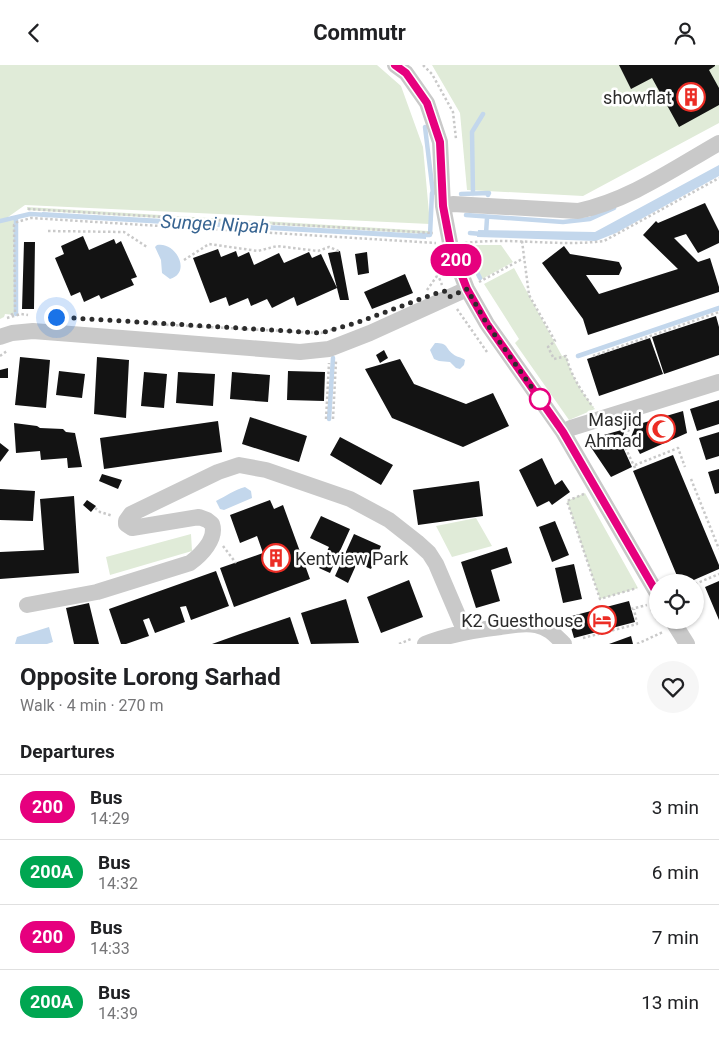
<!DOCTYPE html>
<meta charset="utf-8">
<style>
:root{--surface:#fff;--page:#f6f6f6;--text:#202124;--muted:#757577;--line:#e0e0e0}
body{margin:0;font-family:Roboto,sans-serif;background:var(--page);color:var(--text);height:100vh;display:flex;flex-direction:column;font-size:19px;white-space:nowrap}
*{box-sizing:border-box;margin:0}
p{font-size:16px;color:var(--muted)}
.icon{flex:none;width:28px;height:28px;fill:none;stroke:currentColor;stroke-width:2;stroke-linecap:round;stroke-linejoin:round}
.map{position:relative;height:579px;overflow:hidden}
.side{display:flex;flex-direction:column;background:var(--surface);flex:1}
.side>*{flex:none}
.badge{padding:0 10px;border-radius:16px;font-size:18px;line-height:32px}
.controls{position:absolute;left:649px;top:509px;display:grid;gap:10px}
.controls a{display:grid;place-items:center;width:55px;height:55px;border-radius:50%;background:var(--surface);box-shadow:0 1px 4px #0004;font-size:25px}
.you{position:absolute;width:25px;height:25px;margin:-12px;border:4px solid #fff;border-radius:50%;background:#1a73e8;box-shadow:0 0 0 8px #1a73e833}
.map>.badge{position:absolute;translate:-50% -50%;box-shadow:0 0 0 2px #fff}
h2{padding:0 20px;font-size:19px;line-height:45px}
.round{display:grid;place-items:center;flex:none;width:52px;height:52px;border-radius:26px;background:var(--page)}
.summary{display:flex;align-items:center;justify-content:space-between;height:85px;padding:0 20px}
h1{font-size:24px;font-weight:700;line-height:38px}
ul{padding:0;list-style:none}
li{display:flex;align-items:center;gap:15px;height:65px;padding:0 20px;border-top:1px solid var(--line)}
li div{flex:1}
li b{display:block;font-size:19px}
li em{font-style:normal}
li .badge{min-width:55px;font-weight:700;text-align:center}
header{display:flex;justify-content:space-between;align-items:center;height:65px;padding:0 20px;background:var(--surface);font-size:22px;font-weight:700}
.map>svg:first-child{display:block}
.green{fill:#e0ebd8}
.water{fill:#c3d7ec}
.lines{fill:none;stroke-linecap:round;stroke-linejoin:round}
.stream{stroke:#c3d7ec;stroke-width:4.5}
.building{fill:#131313}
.path{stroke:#c9c9c9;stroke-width:2.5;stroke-dasharray:2.5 2.5;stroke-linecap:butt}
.minor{stroke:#c9c9c9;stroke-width:16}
.line-casing{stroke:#fff;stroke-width:11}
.line{stroke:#e6007e;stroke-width:8}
.walk{stroke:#2c2c2c;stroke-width:5;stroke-dasharray:0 9}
.stop-dot{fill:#fff;stroke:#e6007e;stroke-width:2.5}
.labels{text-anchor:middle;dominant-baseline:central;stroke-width:5;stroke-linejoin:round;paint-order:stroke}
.poi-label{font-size:18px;fill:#2c2c2c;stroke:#fff;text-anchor:end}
.water-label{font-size:19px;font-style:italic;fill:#376491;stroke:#fff}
</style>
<header><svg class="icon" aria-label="back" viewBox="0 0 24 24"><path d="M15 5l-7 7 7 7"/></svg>Commutr<svg class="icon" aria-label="person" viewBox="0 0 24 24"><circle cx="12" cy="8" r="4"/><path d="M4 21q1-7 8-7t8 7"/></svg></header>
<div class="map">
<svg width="719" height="579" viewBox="0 0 719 579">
<rect width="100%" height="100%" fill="#fff"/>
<path class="green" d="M 0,0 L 377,0 L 401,21 L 423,82 L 430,159 L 25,140 L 1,157 L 14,155 L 15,158 L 15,250 L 5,249 L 4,252 L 0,254 Z
M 432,0 L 719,0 L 719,58 L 583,131 L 467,125 L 460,48 Z
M 27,142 L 429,166 L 431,168 L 429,169 L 27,145 Z
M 465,180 L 501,180 L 513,197 L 482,214 Z
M 514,203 L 562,291 L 566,291 C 571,311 582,328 595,344 L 569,355 L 515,278 L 519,274 L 484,219 Z
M 585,428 L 638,523 L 600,534 L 567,436 Z
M 476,453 L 492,481 L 452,492 L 436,461 Z
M 191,469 L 192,486 L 110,510 L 106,492 Z"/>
<path class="water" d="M 719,100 L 719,111 L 616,168 L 596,176 L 477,172 L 478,165 L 595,167 Z
M 42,147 L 426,169 L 426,174 L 42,152 Z
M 157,180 C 176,176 192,208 170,214 L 162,208 L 161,195 L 155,182 Z
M 435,278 C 449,278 444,282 453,289 C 456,292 461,292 465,295 L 464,300 L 460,304 L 456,303 L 450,297 L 439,296 L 434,294 L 430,285 Z
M 245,422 L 251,426 L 252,433 L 224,445 L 220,444 L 216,436 C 226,431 234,425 245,422 Z
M 49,562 L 53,577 L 47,579 L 15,579 L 17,572 Z"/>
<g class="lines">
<path class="stream" d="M 425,62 L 433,128
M 461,129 L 489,128 L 488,130
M 473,129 L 472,67 L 483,49
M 466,150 L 563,157 L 590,154 L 614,143
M 16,153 L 16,249
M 0,156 L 30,149 L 48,150
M 470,168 L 481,169
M 486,169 L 487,153
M 420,170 L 430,170 L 432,128
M 464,182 L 480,213
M 578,291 L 719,243
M 329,354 L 333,293"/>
</g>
<path class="building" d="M 619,0 L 715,0 L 715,1 L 709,5 L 719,23 L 719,40 L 679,62 L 652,13 L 631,24 Z
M 705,138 L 719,166 L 719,178 L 698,188 L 686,169 L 674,173 L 698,197 L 710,193 L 719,222 L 719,227 L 588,270 L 583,254 L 542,198 L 564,181 L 570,189 L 619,197 L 622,203 L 619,210 L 586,210 L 599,229 L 678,204 L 643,170 L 656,156 L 658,158 Z
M 83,171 L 89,185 L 114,174 L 116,179 L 121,176 L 137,212 L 131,214 L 134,220 L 101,234 L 99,230 L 84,237 L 80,227 L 71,231 L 55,193 L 64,189 L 61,181 Z
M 24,177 L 35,177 L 34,244 L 22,244 Z
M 218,184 L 221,192 L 236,186 L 238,192 L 249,187 L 254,200 L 279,188 L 284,198 L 309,187 L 312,193 L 321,189 L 337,223 L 328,188 L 340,186 L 349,235 L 340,235 L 337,223 L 297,241 L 294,232 L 272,243 L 267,234 L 251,241 L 248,233 L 229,241 L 226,232 L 210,238 L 193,193 Z
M 367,187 L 369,208 L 358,210 L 355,189 Z
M 405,209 L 413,228 L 372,244 L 364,227 Z
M 716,251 L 719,262 L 719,290 L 664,309 L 652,272 Z
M 650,273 L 663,309 L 599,331 L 587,294 Z
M 384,285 L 388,293 L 380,298 L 376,290 Z
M 20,292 L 50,295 L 46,343 L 15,340 Z
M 97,292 L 129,295 L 126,353 L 94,349 Z
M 400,294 L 414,319 L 466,339 L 493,328 L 509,361 L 463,382 L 392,353 L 365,304 Z
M 8,303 L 8,313 L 0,313 L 0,305 Z
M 59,306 L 85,309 L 82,333 L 56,330 Z
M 288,306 L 325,307 L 324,336 L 287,335 Z
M 144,307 L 167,309 L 164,343 L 141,341 Z
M 178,307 L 215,309 L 213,341 L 176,338 Z
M 232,307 L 270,310 L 268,337 L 230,334 Z
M 719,335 L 719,359 L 697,366 L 690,344 Z
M 683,346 L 687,368 L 640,389 L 631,372 L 636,360 Z
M 250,352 L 307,371 L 299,397 L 242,379 Z
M 218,356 L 222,387 L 104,404 L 100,373 Z
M 14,358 L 37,361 L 40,363 L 63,364 L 66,367 L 75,368 L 82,402 L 68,403 L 67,393 L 41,395 L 40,386 L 16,388 Z
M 625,364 L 621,378 L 632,402 L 611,412 L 586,375 Z
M 719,367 L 719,391 L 706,395 L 699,373 Z
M 340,372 L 393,400 L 381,420 L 330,390 Z
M 0,378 L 9,385 L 0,397 Z
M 673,390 L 719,500 L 719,504 L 687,518 L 680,518 L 633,406 Z
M 542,393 L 555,420 L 562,415 L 570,427 L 552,440 L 549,436 L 537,442 L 519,405 Z
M 719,404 L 719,428 L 715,429 L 708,407 Z
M 102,409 L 122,415 L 118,424 L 99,416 Z
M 479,416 L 483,451 L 418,460 L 413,425 Z
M 0,424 L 35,426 L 33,456 L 0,455 Z
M 74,431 L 79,508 L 0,514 L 0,487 L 44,485 L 40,434 Z
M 87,435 L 96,441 L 91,447 L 83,440 Z
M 270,435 L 274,444 L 283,440 L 310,514 L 234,542 L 220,503 L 263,488 L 257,471 L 240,478 L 230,450 Z
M 321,451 L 350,464 L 330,508 L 319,503 L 329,482 L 310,473 Z
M 555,456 L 569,490 L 552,497 L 539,462 Z
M 354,469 L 381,481 L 371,504 L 357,498 L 348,518 L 335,511 Z
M 507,482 L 512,498 L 491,505 L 500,536 L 476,543 L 461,497 Z
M 574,499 L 582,534 L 563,538 L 555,503 Z
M 216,506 L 229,541 L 191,555 L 186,541 L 180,542 L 185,557 L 155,568 L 149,553 L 143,555 L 149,571 L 126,579 L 121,579 L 109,544 Z
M 409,515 L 423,552 L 381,568 L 367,532 Z
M 719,516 L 719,555 L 705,522 Z
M 346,534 L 359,578 L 311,579 L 301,548 Z
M 629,536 L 635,557 L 574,573 L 568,552 Z
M 89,538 L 99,579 L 74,579 L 66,543 Z
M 290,552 L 299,579 L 212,579 L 240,569 Z
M 631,571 L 633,579 L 609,579 Z"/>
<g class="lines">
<path class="path" d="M 423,0 L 432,9 L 453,47 L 456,74
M 28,144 L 433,168
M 48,166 L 124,167 L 147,182
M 522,176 L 529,230 L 555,276 L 548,282 L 554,294 L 566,291 C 571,310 581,326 593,342
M 465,178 C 511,172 558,182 604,176 L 719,113
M 439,192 L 431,193 L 442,220
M 184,195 L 209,179 L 258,186 L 277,181 L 318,186 L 329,182 L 341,187
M 479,217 L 524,193
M 427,225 L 437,211
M 457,244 L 487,287
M 11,250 L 15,247 L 14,160 L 17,157 L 31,153 L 436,178
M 7,253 L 21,249 L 28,250
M 151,259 L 321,268 L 337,263
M 0,291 L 7,286
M 593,291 L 719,247
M 326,354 L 329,298
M 333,354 L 336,296
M 631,360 L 623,378 L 636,405
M 635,400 L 678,383 L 685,402
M 691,414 L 719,484
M 584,429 L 567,436 L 600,534 L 637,523
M 95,443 L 100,447 L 113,451
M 223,481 L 236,498
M 695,519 L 719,509
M 631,544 L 647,540
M 651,544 L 657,554
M 583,573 L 637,559 L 634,544
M 399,579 L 411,574
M 637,579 L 663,567"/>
<path class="minor" d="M 395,0 L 406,8 L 427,38 L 440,77 L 443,141 L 451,183 L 467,224 L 487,259 L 563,367 L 658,530
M 443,141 L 453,139 L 578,146 C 628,136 675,103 719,78
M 0,272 L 12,268 L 33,266 L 300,287 L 329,284 L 370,268 L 467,224
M 563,367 L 571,363 L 719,317
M 27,540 L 97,527 L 190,498 C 201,490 217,474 212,459 L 207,455 L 199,452 L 132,463 L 126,459 L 126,456 L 131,449 L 218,407 L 239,400 L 266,405 L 350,434 L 389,455 L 417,477 L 429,488 L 436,499 L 465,567
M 672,555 L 687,579
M 425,579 C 450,569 474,565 501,562 C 512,560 524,558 536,560 C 548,562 556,571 564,579"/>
</g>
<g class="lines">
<defs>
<path id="line" d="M 395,0 L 406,8 L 427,38 L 440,77 L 443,141 L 451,183 L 467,224 L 487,259 L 563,367 L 658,530"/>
</defs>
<use href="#line" class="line-casing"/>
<use href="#line" class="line"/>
<path class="walk" d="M 56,252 L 321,268 L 356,258 L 434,229 L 445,226 L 449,232 L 467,224 L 487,259 L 540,334"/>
</g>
<defs>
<symbol id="building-ring" viewBox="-11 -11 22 22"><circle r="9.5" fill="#fff" stroke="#ec2d25" stroke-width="1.5"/><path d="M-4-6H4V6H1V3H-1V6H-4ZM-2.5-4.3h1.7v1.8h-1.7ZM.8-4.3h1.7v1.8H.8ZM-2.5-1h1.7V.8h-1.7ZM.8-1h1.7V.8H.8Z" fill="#ec2d25"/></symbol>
<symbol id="mosque-ring" viewBox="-11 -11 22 22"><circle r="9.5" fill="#fff" stroke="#ec2d25" stroke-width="1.5"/><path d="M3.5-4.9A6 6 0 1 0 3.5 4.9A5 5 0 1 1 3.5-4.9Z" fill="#ec2d25"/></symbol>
<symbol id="hotel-ring" viewBox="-11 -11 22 22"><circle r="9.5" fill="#fff" stroke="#ec2d25" stroke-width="1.5"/><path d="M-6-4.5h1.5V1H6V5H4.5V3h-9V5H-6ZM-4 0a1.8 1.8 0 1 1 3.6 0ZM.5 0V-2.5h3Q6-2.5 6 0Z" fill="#ec2d25"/></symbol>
</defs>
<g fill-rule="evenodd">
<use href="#building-ring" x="675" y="16" width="32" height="32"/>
<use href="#mosque-ring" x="645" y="348" width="32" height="32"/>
<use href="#building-ring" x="260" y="477" width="32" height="32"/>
<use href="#hotel-ring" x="586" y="539" width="32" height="32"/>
</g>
<circle class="stop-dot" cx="540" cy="334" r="10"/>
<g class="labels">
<g class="poi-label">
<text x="672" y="32">showflat</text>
<text x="642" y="354">Masjid<tspan x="642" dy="21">Ahmad</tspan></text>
<text x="295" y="493" text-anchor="start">Kentview Park</text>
<text x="583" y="555">K2 Guesthouse</text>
</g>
<g class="water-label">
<text transform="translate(215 159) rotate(3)">Sungei Nipah</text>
</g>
</g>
</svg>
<div class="controls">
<a><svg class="icon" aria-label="locate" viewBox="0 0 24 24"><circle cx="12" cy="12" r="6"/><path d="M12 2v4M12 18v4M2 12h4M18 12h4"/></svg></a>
</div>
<div class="you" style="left:56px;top:252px"></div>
<b class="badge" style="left:456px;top:195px;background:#e6007e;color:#fff">200</b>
</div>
<section class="side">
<div class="summary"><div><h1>Opposite Lorong Sarhad</h1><p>Walk · 4 min · 270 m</p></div><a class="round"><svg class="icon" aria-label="heart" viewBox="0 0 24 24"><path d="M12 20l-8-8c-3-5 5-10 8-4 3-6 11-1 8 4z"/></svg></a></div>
<h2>Departures</h2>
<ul>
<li><span class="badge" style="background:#e6007e;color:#fff">200</span><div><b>Bus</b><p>14:29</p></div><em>3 min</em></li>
<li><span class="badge" style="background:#00a651;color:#fff">200A</span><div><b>Bus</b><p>14:32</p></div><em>6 min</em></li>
<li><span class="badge" style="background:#e6007e;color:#fff">200</span><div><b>Bus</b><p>14:33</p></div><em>7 min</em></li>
<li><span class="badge" style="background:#00a651;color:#fff">200A</span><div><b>Bus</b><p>14:39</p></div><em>13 min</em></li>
</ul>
</section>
